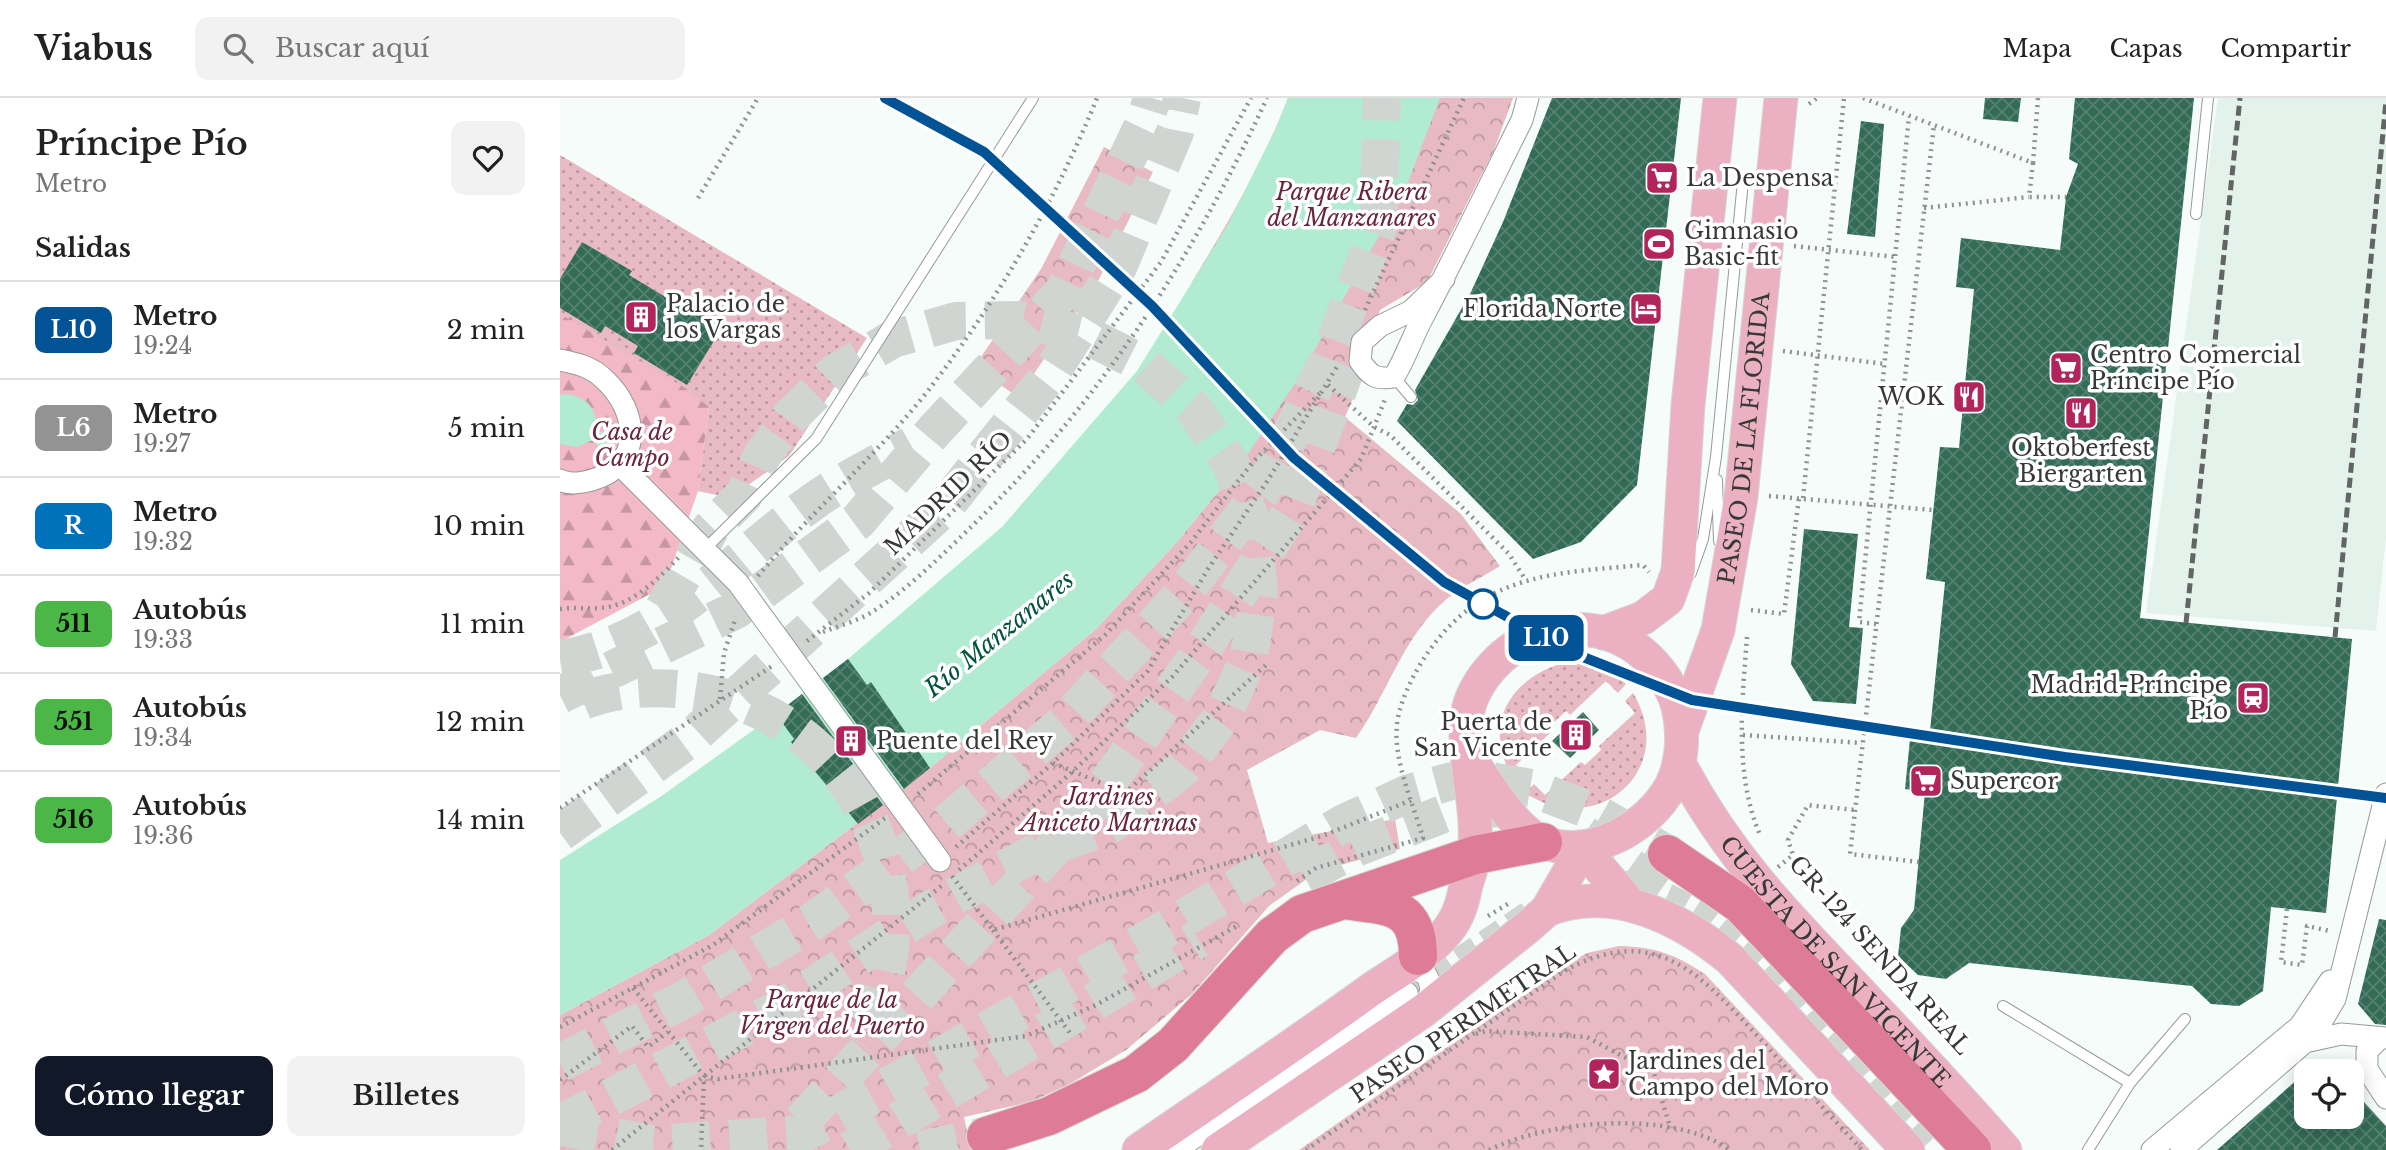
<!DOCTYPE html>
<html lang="es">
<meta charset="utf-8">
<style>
:root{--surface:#fff;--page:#f2f2f2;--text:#222;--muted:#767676;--line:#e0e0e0;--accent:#111827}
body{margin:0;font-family:"Libre Baskerville",serif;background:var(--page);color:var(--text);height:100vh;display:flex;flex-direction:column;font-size:26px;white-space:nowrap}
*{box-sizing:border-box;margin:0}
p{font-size:23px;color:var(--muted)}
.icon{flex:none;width:38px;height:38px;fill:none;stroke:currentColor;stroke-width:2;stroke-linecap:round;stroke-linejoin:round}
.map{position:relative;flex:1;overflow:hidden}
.panel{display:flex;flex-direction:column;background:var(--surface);width:560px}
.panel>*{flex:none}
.badge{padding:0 14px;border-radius:10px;font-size:24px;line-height:46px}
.fabs{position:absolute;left:1734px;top:961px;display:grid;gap:14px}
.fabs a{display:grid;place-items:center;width:70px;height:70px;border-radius:14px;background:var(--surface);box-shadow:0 4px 18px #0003;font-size:35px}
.map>.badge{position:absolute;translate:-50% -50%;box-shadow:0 0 0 4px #fff}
h2{padding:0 35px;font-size:26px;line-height:63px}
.round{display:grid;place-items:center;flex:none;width:74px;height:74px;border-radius:14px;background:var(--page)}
.summary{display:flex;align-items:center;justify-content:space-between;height:119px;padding:0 35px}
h1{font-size:33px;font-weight:600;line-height:52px}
.cta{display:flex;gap:14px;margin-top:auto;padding:14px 35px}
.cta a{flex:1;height:80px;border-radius:14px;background:var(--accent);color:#fff;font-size:28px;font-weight:600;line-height:80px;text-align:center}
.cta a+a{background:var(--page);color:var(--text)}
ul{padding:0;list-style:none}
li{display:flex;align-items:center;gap:21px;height:98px;padding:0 35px;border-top:2px solid var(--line)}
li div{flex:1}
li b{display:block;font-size:26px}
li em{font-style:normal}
li .badge{min-width:77px;font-weight:700;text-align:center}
header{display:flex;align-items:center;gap:42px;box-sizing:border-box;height:98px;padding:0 35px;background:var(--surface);border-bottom:2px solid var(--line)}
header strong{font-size:33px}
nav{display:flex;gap:38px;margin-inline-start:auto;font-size:24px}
.search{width:490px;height:63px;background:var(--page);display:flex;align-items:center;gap:18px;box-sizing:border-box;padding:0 24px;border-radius:14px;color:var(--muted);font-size:26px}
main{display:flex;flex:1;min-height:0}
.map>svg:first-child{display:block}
.built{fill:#e4f2ec}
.grass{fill:url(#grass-dots)}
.forest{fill:url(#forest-firs)}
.park{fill:url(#park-crowns)}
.water{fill:#b0ebd2}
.building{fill:url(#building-cross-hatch)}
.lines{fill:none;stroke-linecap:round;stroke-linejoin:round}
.street-tunnel{stroke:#d0d5d2;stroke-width:21;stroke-dasharray:21 10;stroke-linecap:butt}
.highway-tunnel{stroke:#d0d5d2;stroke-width:38;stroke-dasharray:38 19;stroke-linecap:butt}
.lane-casing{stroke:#959a98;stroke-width:12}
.street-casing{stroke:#959a98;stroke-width:23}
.primary-casing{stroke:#d7d7d7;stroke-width:35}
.highway-casing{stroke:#d7d7d7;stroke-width:40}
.path{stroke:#8d918f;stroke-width:4.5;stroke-dasharray:2 5;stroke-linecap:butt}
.lane{stroke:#fff;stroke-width:10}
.street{stroke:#fff;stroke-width:21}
.primary{stroke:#ebb0c1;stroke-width:33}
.highway{stroke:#de7c97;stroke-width:38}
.rail{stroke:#626563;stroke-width:5;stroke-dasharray:10 5;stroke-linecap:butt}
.line-casing{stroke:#fff;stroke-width:16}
.line{stroke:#015396;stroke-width:10}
.stop-dot{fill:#fff;stroke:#015396;stroke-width:3.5}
.labels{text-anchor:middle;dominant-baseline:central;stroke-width:7;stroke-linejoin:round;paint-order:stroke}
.poi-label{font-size:23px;fill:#373938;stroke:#fff;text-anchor:start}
.park-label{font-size:23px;font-style:italic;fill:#69253b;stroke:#fff}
.street-label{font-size:23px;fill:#373938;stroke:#fff}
.water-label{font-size:24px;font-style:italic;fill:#03533d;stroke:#fff}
</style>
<header>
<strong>Viabus</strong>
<div class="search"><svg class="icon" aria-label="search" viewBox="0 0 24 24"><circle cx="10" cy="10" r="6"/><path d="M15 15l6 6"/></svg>Buscar aquí</div>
<nav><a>Mapa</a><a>Capas</a><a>Compartir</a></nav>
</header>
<main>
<section class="panel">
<div class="summary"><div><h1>Príncipe Pío</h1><p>Metro</p></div><a class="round"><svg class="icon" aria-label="heart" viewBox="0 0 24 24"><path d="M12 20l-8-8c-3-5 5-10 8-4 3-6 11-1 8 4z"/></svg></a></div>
<h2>Salidas</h2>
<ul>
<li><span class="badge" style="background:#015396;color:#fff">L10</span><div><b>Metro</b><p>19:24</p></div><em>2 min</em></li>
<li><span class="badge" style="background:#939393;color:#fff">L6</span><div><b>Metro</b><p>19:27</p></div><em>5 min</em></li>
<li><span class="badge" style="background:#0072bc;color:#fff">R</span><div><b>Metro</b><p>19:32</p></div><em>10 min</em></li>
<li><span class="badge" style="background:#4ab747;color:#111">511</span><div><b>Autobús</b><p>19:33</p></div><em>11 min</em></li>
<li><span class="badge" style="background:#4ab747;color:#111">551</span><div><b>Autobús</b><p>19:34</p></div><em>12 min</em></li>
<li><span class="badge" style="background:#4ab747;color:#111">516</span><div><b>Autobús</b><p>19:36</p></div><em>14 min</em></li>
</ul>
<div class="cta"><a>Cómo llegar</a><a>Billetes</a></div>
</section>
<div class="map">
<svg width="1826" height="1052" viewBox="0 0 1826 1052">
<defs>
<pattern id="grass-dots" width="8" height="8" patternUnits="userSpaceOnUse" patternTransform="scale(1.75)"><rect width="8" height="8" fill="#e8bac4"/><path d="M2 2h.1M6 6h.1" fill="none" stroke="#bd98a0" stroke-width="1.8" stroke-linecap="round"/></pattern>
<pattern id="forest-firs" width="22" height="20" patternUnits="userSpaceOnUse" patternTransform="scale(1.75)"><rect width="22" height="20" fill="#f4b9c7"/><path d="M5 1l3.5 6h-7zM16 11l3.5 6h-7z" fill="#c697a3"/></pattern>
<pattern id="park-crowns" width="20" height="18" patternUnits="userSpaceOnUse" patternTransform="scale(1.75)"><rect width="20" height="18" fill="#e8bac4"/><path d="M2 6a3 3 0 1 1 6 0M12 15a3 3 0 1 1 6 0" fill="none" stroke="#bd98a0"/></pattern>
<pattern id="building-cross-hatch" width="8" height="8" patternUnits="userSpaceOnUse" patternTransform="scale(1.75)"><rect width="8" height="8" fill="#326b56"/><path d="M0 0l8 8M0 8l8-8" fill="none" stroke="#568171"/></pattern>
</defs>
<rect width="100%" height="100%" fill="#f6fcf9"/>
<path class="built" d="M 1658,0 L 1826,0 L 1826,439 L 1816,533 L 1586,515 Z"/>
<path class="grass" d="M 0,57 L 307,240 L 229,358 L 170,400 L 138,393 L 149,309 L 0,220 Z
M 1003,565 C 1029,565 1046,570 1066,586 L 1058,595 L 1046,583 L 1010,617 L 1006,613 L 989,629 L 992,633 L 956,667 L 967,678 L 957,687 C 921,633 944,583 1003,565 Z
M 1073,595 C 1119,671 1038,742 965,695 L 974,686 L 985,697 L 1021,664 L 1025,667 L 1041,652 L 1039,648 L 1075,615 L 1065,603 Z"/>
<path class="forest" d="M 0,216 L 125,290 L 149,309 L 138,393 L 105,488 L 0,544 Z"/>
<path class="park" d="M 728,0 L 953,0 L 934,52 L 867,184 L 820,212 L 796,275 L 799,286 L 785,319 L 901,416 L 940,468 C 921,480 896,491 880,507 C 842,543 826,598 796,640 L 760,632 L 687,672 L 708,745 L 835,721 L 840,751 L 758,773 L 709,808 L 632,896 L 566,952 L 508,987 L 470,1004 L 404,1019 L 411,1052 L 0,1052 L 0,917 L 149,837 L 370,670 L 536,531 L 617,444 L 684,362 L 632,184 C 668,125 703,65 728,0 Z
M 544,49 L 593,74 L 539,181 L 458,299 L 414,269 L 481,171 Z
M 1059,848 C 1096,849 1114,856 1145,876 L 1310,1052 L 739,1052 L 1002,869 L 1027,855 Z"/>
<path class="water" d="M 728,0 L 880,0 L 845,92 L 740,278 L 684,362 L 617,444 L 536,531 L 370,670 L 149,837 L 0,917 L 0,762 L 100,699 L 216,616 L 288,561 L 442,429 L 577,273 L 667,128 L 716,30 Z
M 6,296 C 29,299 36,311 38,333 L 50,337 L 46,349 L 39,350 L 33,342 L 17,349 L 0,346 L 0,297 Z"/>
<path class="building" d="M 992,0 L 1121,0 L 1077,387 L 1021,444 L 973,461 L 837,323 L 847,306 L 853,307 L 858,302 L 855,292 L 911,194 L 943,124 Z
M 1425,0 L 1461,0 L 1458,24 L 1423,21 Z
M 1515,0 L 1634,0 L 1580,520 L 1792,541 L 1766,815 L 1711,809 L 1703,893 L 1679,908 L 1651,906 L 1632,888 L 1409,865 L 1386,881 L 1358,877 L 1338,858 L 1341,830 L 1354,812 L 1365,694 L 1345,691 L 1350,641 L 1369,643 L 1385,484 L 1366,481 L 1380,349 L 1399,350 L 1414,191 L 1396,189 L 1401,140 L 1500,152 L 1506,99 L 1518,66 L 1509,61 Z
M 1301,23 L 1324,26 L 1315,139 L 1287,136 Z
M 22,144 L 72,173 L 69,177 L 112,203 L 114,199 L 163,228 L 127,287 L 74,255 L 78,248 L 45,228 L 41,235 L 0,210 L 0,181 Z
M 1244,431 L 1298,436 L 1289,529 L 1303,530 L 1296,606 L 1253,603 L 1231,566 Z
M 288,561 L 307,587 L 311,584 L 370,670 L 344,691 L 263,580 Z
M 242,596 L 323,707 L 298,726 L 231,644 L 234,641 L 216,616 Z
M 1023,614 L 1039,632 L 1010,660 L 992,643 Z
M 1819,821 L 1826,822 L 1826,927 L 1815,926 L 1798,906 Z
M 1746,974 L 1746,1018 L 1792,1018 L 1792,991 L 1826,1028 L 1826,1052 L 1657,1052 Z"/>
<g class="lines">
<path class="street-tunnel" d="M 1048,782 C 1137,782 1210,876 1265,935 C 1302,974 1338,1013 1375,1052
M 847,895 L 970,812"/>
<path class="highway-tunnel" d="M 0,561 C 102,546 170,463 250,406 C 281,383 318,366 351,347
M 0,597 L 176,512 L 298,423 L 374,333 L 504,193 L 585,23 L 592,0
M 23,603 C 55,590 93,588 127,592 C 257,607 343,722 330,850 C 326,882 316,918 297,944
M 0,735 L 132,639 L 384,410 L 493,272 L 558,169 L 615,34 L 622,0
M 1024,736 L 1103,792
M 744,778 L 798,749 L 901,709 L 949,711
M 0,965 L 123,902 L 252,824 L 386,726 L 503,626 L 623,496 L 702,393 L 768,262 L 818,130 L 822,0
M 241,1024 L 527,714 L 648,543 L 734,409 L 787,268
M 0,1026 L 215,913 L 373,810 L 473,756 L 551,726 L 622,671 L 662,619 L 689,559 L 699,494 L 693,428 L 671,366 L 634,311 L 585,267 L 526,237 L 462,222 L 396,223 L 333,241 L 276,274 L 229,320 L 202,358 L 184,397 L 151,430 L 94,527
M 0,1029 L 92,1046 L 243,1036 L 592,839 L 784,725 L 849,695 L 892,683 L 929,683 L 972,690 L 1032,713 L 1107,756
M 290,1052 L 638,841
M 360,1052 L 426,1038"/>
<defs>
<path id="lane" d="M 1636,116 L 1648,0
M 834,279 L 851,299
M 1157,382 L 1159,443
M 144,452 L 256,341 L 473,0
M 1131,475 L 1143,441 L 1156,359 L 1183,83
M 1443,908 L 1570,985
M 1528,1052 L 1570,985 L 1625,921"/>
<path id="street" d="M 884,181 L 851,213 L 820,228 L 802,244 L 800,263 C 810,278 816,282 834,279 C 845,261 852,240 862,221 C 897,155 929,88 962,22 L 968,0
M 0,262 C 16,265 32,269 44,281 C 79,313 84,367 32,382 C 21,385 9,387 0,382
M 60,367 L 178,485 L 380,763
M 843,869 L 865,875 C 874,889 871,896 864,911
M 1819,941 L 1807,953 L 1807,971 L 1826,1000
M 1745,944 L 1781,936 L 1826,940
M 616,1052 L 847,895
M 1592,1052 L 1740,928 L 1770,883
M 1621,1052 L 1745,944 L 1762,923 L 1775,901 L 1826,696"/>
<g id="primary">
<path d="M 1043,535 L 1083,520 L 1108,501 L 1118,473 L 1128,307 L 1160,0"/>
<path id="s1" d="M 1122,633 L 1158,532 L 1181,399 L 1221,0"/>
<path id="s2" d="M 1119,665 C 1167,757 1226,817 1297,891 C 1347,944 1397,997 1445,1052"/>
<path d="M 1023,750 L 1070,806"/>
<path d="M 987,812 C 1052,786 1119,819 1170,861 L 1348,1052"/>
<path d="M 579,1052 C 656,999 733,948 809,893 C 836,874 872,855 891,828 C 900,815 903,802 906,787 C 909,778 913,767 914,757 C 920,714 904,670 906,627 C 908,586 943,549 980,537 C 1010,528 1043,529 1070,546 C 1092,560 1111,583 1118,609 C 1124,634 1123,665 1111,688 C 1088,730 1032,761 985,745 C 955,735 926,683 908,657"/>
<path d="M 658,1052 L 863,913 L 969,828 L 987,812 L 1023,750"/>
</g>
<path id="highway" d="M 1107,756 L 1180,806 L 1412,1052
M 783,802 C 826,808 858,805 858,858
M 426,1038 L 489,1018 L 576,976 L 613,947 L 712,838 L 742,816 L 915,757 L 983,744"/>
</defs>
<use href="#lane" class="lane-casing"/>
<use href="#street" class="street-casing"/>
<use href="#primary" class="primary-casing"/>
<use href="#highway" class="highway-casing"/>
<path class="path" d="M 1303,0 L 1473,65 L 1469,99 L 1506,99
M 1249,6 L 1257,0
M 1473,65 L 1478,0
M 1241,79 L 1275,81
M 138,100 L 198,0
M 1364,110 L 1469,99
M 1234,148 L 1335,159
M 805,212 L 904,0
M 1223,253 L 1325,266
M 768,287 L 814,329 L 830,337 L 949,456 L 965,481
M 1209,398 L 1373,412
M 1243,400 L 1284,0
M 198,478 C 251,414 316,358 367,294 C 436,205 495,104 537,0
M 0,511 C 13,509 26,511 39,510 C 72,509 100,479 121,457
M 1191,512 L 1224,516 L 1239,400
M 1316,526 L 1299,524 L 1349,18
M 263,534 C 278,528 298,523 312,514 C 347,492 379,460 409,431 C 537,308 633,161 707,0
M 1187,539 C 1182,604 1174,676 1200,737
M 247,543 L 309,495 L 467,341 L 601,164 L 691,0
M 160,601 L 164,555 L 176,519
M 1183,637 L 1302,645
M 493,665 L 565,695 L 706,567
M 358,696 L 545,537 L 631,444 L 692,365 L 762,293
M 0,710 L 212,568
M 396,749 L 493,665 L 587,574 L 648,471 L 708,382 L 778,267
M 1359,764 L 1290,756 L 1374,27
M 1218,769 L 1233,757 L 1228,742 L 1248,707 L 1295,712
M 399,772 L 511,675 L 612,579 L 801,361 L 826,299
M 392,778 L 433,832 L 762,738 L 852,702
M 737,783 L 756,770 L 863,740 C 853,705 833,663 837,626 C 840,601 855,573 869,553 C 924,475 996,475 1083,467 L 1089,474
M 1727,811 L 1721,864 L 1742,867 L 1747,828 L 1770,833
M 928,818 L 951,804
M 433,832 L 510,935
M 73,890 L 144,978 L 141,1052
M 0,929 L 153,847 L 325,720
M 916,936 L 926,933 L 1027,939 L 1094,975 L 1110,1029
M 144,978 L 158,981 L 466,938 L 536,907 L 677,828
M 0,982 L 72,928 L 88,949 L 108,934
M 52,1052 L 385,785
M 746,1052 L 1004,873 C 1099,821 1144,881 1205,946 C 1237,982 1270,1017 1302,1052
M 929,1052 C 990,1022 1112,1011 1170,1052"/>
<use href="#lane" class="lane"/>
<use href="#street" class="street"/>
<use href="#primary" class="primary"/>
<use href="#highway" class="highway"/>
<path class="rail" d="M 1626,525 L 1680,0
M 1775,539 L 1826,3"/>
</g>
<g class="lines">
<defs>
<path id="line" d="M 325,0 L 424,54 L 592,208 L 734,360 L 884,484 L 1013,555 L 1132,602 L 1505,659 L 1826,700"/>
</defs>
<use href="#line" class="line-casing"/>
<use href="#line" class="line"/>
</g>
<defs>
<symbol id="supermarket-square" viewBox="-11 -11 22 22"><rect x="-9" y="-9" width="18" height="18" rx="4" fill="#b2255c" stroke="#fff"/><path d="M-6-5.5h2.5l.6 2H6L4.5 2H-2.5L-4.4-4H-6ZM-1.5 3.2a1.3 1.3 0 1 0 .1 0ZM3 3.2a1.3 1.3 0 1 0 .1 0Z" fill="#fff"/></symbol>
<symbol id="stadium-square" viewBox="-11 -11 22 22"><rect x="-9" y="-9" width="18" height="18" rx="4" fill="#b2255c" stroke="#fff"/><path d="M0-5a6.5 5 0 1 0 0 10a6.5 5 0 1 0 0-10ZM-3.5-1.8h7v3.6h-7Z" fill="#fff"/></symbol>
<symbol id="hotel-square" viewBox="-11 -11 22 22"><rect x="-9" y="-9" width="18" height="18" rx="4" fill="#b2255c" stroke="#fff"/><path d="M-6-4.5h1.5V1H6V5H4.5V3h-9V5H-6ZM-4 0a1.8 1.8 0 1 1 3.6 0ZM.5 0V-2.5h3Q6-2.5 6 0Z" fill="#fff"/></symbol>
<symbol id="building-square" viewBox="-11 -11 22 22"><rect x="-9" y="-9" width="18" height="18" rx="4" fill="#b2255c" stroke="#fff"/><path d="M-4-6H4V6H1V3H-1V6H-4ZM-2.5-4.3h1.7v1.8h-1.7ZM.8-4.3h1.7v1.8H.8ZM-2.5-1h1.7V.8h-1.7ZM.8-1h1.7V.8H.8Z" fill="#fff"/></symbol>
<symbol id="restaurant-square" viewBox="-11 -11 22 22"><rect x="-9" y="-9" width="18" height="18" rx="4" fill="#b2255c" stroke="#fff"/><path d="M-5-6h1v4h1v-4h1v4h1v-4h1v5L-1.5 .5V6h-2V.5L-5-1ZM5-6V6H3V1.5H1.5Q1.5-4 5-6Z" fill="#fff"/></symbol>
<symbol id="station-square" viewBox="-11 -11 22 22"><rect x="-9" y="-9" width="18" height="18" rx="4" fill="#b2255c" stroke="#fff"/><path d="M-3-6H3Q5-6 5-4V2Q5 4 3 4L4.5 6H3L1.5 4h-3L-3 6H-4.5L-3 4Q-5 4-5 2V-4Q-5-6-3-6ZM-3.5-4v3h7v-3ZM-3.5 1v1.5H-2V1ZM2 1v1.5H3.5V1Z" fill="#fff"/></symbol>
<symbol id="sight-square" viewBox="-11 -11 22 22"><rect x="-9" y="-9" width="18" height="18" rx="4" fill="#b2255c" stroke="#fff"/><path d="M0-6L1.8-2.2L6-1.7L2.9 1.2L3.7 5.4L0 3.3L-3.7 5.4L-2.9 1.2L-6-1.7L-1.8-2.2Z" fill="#fff"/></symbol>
</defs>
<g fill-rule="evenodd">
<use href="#supermarket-square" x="1083" y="61" width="38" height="38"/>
<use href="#stadium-square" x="1080" y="127" width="38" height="38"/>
<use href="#hotel-square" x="1067" y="192" width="38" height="38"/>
<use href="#building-square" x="62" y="200" width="38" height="38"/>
<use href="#supermarket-square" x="1487" y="251" width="38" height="38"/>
<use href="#restaurant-square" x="1390" y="280" width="38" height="38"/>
<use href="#restaurant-square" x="1502" y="296" width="38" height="38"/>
<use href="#station-square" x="1674" y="581" width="38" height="38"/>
<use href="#building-square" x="997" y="618" width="38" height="38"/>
<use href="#building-square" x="272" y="624" width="38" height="38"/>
<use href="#supermarket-square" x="1347" y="664" width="38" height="38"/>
<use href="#sight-square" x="1025" y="957" width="38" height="38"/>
</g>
<circle class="stop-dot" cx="923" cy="506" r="14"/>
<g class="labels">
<g class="poi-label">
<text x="1126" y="80">La Despensa</text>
<text x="1124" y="133">Gimnasio<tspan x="1124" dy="26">Basic-fit</tspan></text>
<text x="106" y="206">Palacio de<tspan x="106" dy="26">los Vargas</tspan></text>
<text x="1062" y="211" text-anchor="end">Florida Norte</text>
<text x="1530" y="257">Centro Comercial<tspan x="1530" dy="26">Príncipe Pío</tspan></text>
<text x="1384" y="299" text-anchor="end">WOK</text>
<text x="1521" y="350" text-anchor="middle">Oktoberfest<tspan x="1521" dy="26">Biergarten</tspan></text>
<text x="1668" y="587" text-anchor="end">Madrid-Príncipe<tspan x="1668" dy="26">Pío</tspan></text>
<text x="992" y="624" text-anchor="end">Puerta de<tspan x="992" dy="26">San Vicente</tspan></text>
<text x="316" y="643">Puente del Rey</text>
<text x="1390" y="683">Supercor</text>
<text x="1068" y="963">Jardines del<tspan x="1068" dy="26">Campo del Moro</tspan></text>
</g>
<g class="park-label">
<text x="792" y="94">Parque Ribera<tspan x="792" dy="26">del Manzanares</tspan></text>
<text x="72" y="334">Casa de<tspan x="72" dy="26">Campo</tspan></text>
<text x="549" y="699">Jardines<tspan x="549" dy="26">Aniceto Marinas</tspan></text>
<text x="272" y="902">Parque de la<tspan x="272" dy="26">Virgen del Puerto</tspan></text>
</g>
<g class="street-label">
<text stroke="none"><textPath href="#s1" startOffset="301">PASEO DE LA FLORIDA</textPath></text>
<text transform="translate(388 395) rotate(-44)">MADRID RÍO</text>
<text transform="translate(1320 857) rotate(48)">GR-124 SENDA REAL</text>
<text stroke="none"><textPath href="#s2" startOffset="254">CUESTA DE SAN VICENTE</textPath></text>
<text transform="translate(903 925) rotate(-34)">PASEO PERIMETRAL</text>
</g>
<g class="water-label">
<text transform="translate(439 536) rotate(-39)">Río Manzanares</text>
</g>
</g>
</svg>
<div class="fabs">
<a><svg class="icon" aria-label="locate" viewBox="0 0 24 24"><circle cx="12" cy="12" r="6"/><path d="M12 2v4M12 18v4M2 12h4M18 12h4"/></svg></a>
</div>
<b class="badge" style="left:986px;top:540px;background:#015396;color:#fff">L10</b>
</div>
</main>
